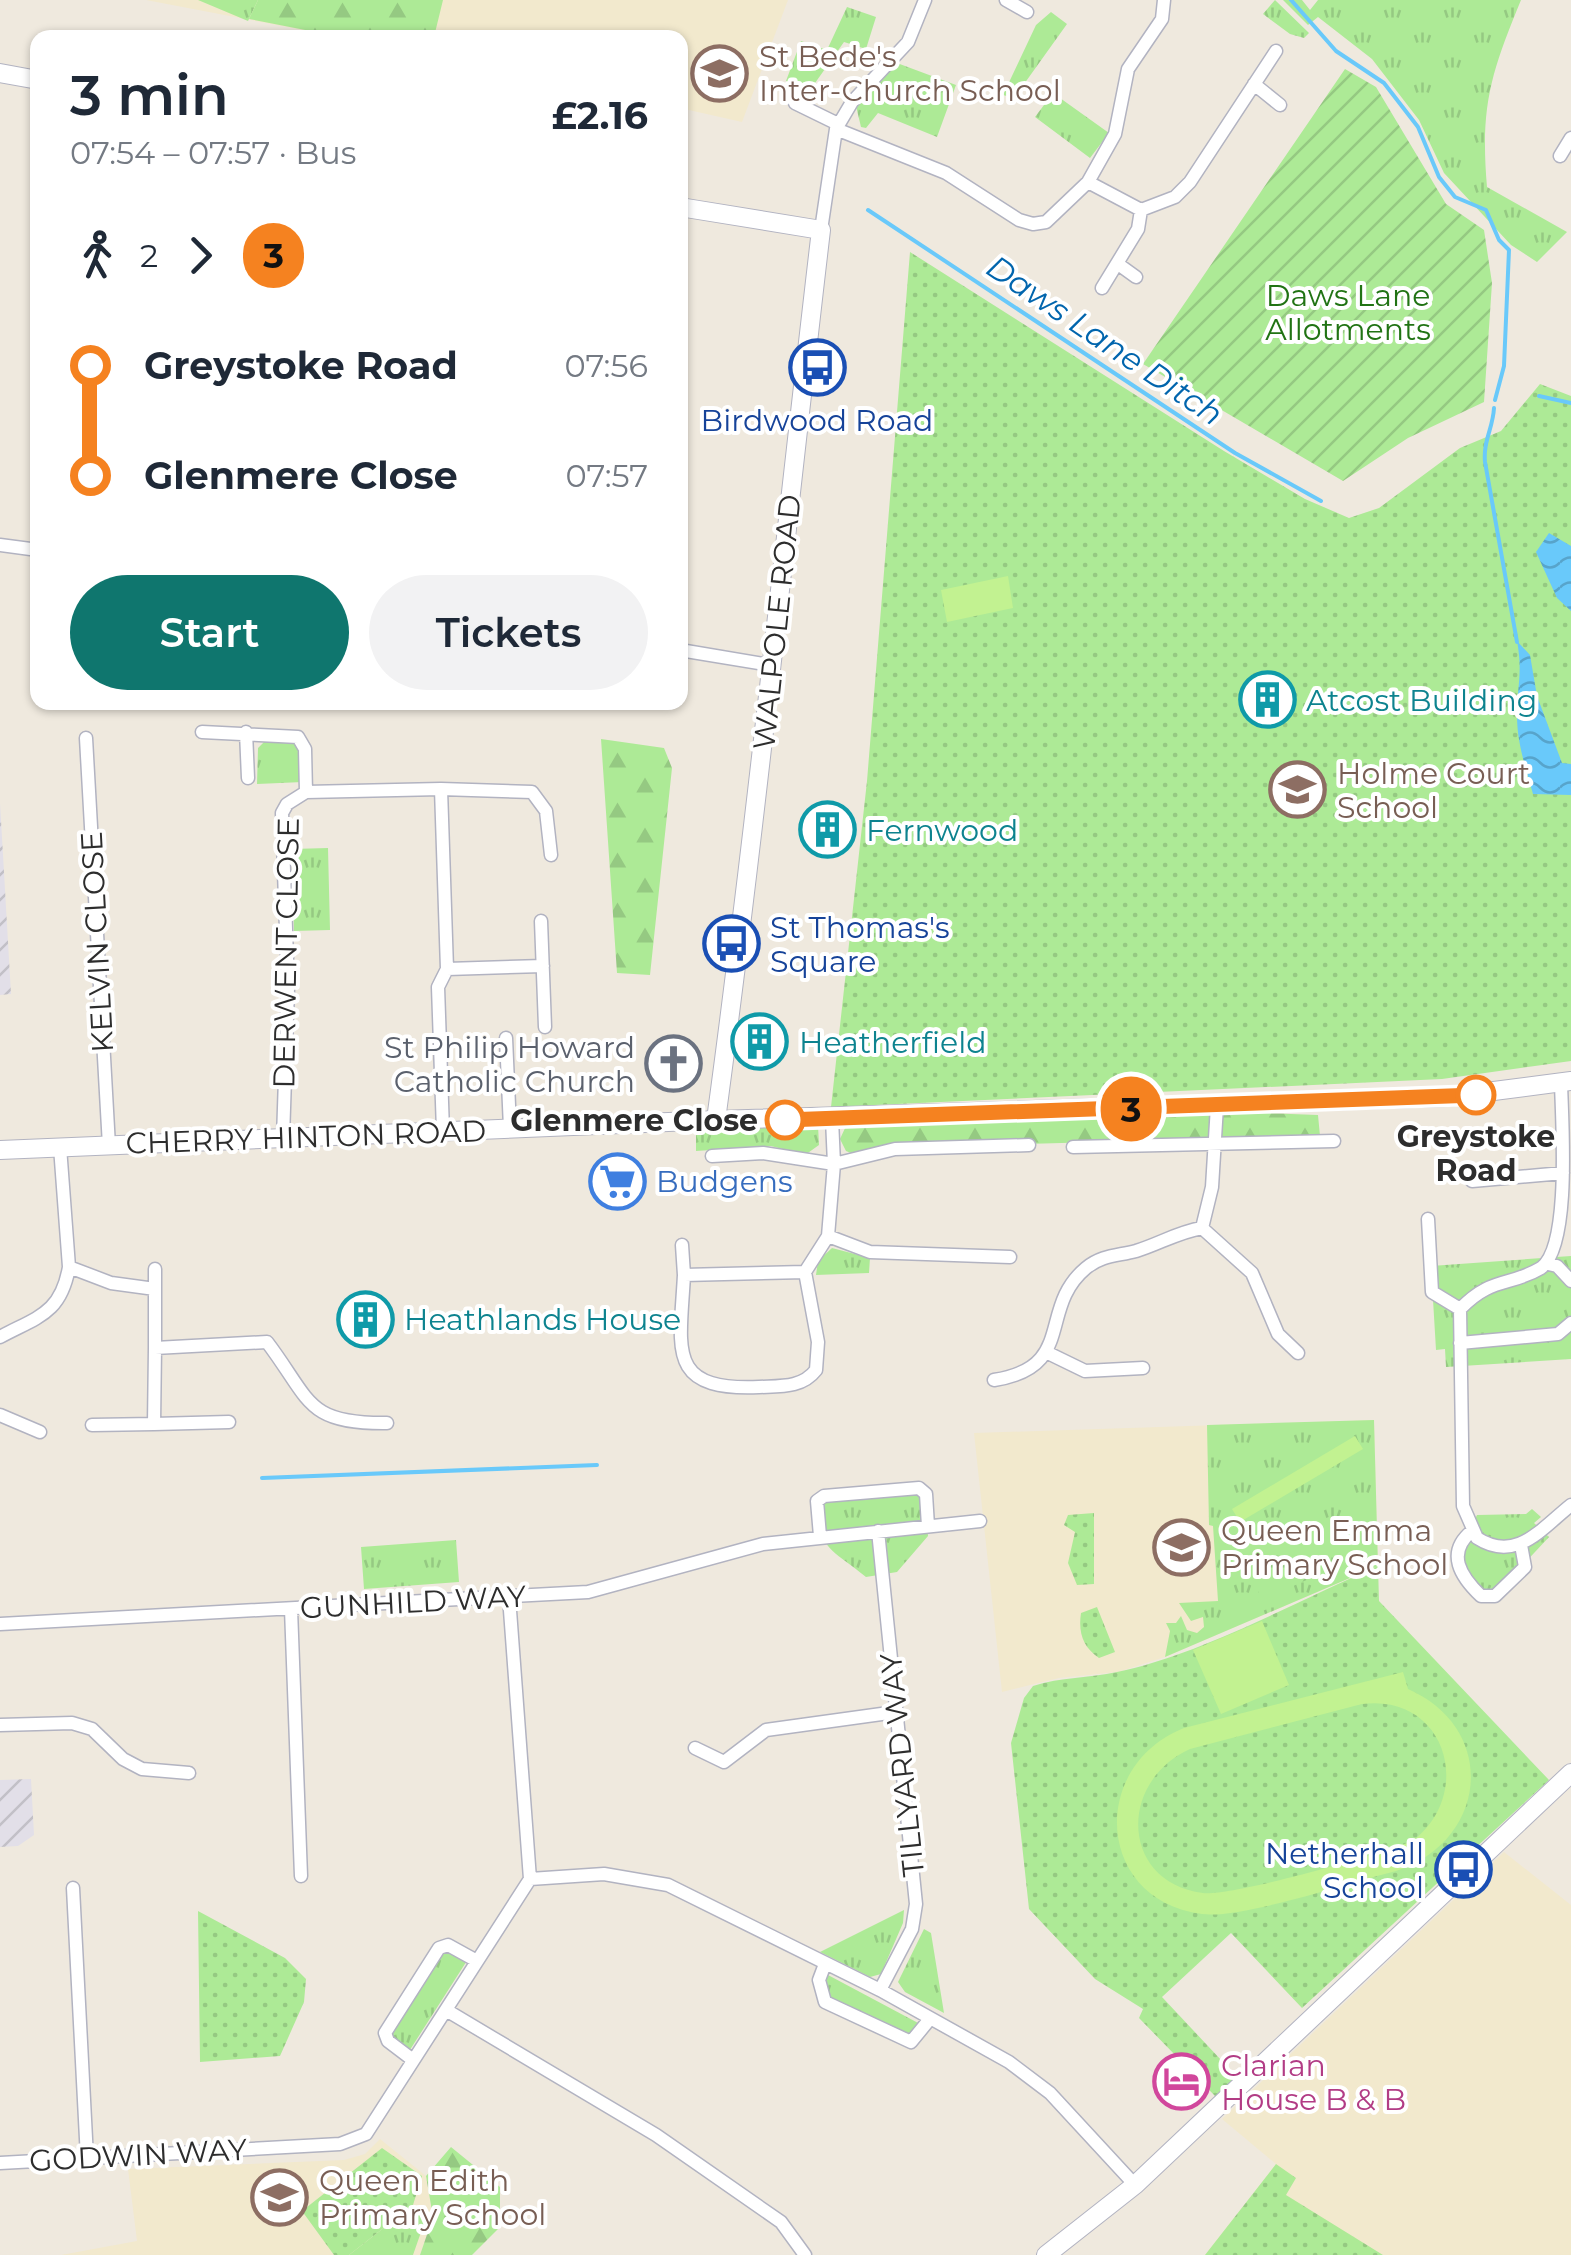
<!DOCTYPE html>
<meta charset="utf-8">
<style>
:root{--surface:#fff;--page:#f2f2f3;--text:#1f2937;--muted:#747a83;--accent:#0f766e}
body{margin:0;font-family:Montserrat,sans-serif;background:var(--page);color:var(--text);height:100vh;display:flex;flex-direction:column;font-size:38px;white-space:nowrap}
*{box-sizing:border-box;margin:0}
p{font-size:32px;color:var(--muted)}
.icon{flex:none;width:55px;height:55px;fill:none;stroke:currentColor;stroke-width:2;stroke-linecap:round;stroke-linejoin:round}
.map{position:relative;flex:1;overflow:hidden}
.details{position:absolute;left:30px;top:30px;width:658px;height:680px;display:flex;flex-direction:column;background:var(--surface);border-radius:20px;box-shadow:0 2px 8px #0004}
.details>*{flex:none}
.badge{padding:0 20px;border-radius:32px;font-size:35px;line-height:65px}
.map>.badge{position:absolute;translate:-50% -50%;box-shadow:0 0 0 5px #fff}
.legs{display:flex;align-items:center;gap:15px;height:110px;padding:0 40px;font-size:32px}
.legs p{margin-inline-start:auto}
.overview{display:flex;align-items:center;justify-content:space-between;height:170px;padding:0 40px}
h1{font-size:55px;font-weight:600;line-height:75px}
.primary-button{display:flex;gap:20px;margin-top:auto;padding:20px 40px}
.primary-button a{flex:1;height:115px;border-radius:60px;background:var(--accent);color:#fff;font-size:40px;font-weight:600;line-height:115px;text-align:center}
.primary-button a+a{background:var(--page);color:var(--text)}
ul{padding:0 40px;list-style:none}
li{display:flex;align-items:center;gap:35px;height:110px;font-size:38px}
li i{display:grid;place-items:center;width:15px;height:100%;margin:0 12px;background:currentColor}
li i::after{content:'';width:25px;height:25px;margin:-12px;border:8px solid;border-radius:50%;background:var(--surface)}
li p{margin-inline-start:auto}
li:first-child i{background:linear-gradient(#0000 50%,currentColor 0)}
li:last-child i{background:linear-gradient(currentColor 50%,#0000 0)}
.map>svg:first-child{display:block}
.industrial{fill:url(#industrial-furrows)}
.education{fill:#f2e9cd}
.grass{fill:url(#grass-tufts)}
.forest{fill:url(#forest-firs)}
.park{fill:url(#park-dots)}
.garden{fill:url(#garden-furrows)}
.pitch{fill:#c2f291;fill-rule:evenodd}
.water{fill:url(#water-waves)}
.lines{fill:none;stroke-linecap:round;stroke-linejoin:round}
.stream{stroke:#69c9fa;stroke-width:4}
.street-casing{stroke:#b2b3c1;stroke-width:15}
.secondary-casing{stroke:#b2b3c1;stroke-width:20}
.street{stroke:#fff;stroke-width:12}
.secondary{stroke:#fff;stroke-width:18}
.line-1-casing{stroke:#fff;stroke-width:22}
.line-1{stroke:#f58220;stroke-width:15}
.stop-1-dot{fill:#fff;stroke:#f58220;stroke-width:5}
.labels{text-anchor:middle;dominant-baseline:central;stroke-width:8;stroke-linejoin:round;paint-order:stroke}
.education-label{font-size:30px;fill:#785e54;stroke:#fff;text-anchor:start}
.park-label{font-size:30px;fill:#217314;stroke:#fff}
.transit-label{font-size:30px;fill:#164399;stroke:#fff}
.street-label{font-size:30px;fill:#2d2d2d;stroke:#fff}
.culture-label{font-size:30px;fill:#0d838f;stroke:#fff;text-anchor:start}
.worship-label{font-size:30px;fill:#5b616d;stroke:#fff;text-anchor:end}
.stop-label{font-size:30px;font-weight:bold;fill:#2d2d2d;stroke:#fff;text-anchor:end}
.shop-label{font-size:30px;fill:#366cbe;stroke:#fff;text-anchor:start}
.hotel-label{font-size:30px;fill:#b23c85;stroke:#fff;text-anchor:start}
.water-label{font-size:32px;font-style:italic;fill:#0165ad;stroke:#fff}
</style>
<div class="map">
<svg width="1571" height="2255" viewBox="0 0 1571 2255">
<defs>
<pattern id="industrial-furrows" width="10" height="10" patternUnits="userSpaceOnUse" patternTransform="scale(2.5)"><rect width="10" height="10" fill="#e2dfe8"/><path d="M-1 1l2-2M0 10L10 0M9 11l2-2" fill="none" stroke="#c2c0c7"/></pattern>
<pattern id="grass-tufts" width="24" height="20" patternUnits="userSpaceOnUse" patternTransform="scale(2.5)"><rect width="24" height="20" fill="#adea96"/><path d="M3 7l-1-3M5 7V3M7 7l1-3M15 17l-1-3M17 17v-4M19 17l1-3" fill="none" stroke="#95c982"/></pattern>
<pattern id="forest-firs" width="22" height="20" patternUnits="userSpaceOnUse" patternTransform="scale(2.5)"><rect width="22" height="20" fill="#adea96"/><path d="M5 1l3.5 6h-7zM16 11l3.5 6h-7z" fill="#95c982"/></pattern>
<pattern id="park-dots" width="8" height="8" patternUnits="userSpaceOnUse" patternTransform="scale(2.5)"><rect width="8" height="8" fill="#adea96"/><path d="M2 2h.1M6 6h.1" fill="none" stroke="#95c982" stroke-width="1.8" stroke-linecap="round"/></pattern>
<pattern id="garden-furrows" width="10" height="10" patternUnits="userSpaceOnUse" patternTransform="scale(2.5)"><rect width="10" height="10" fill="#adea96"/><path d="M-1 1l2-2M0 10L10 0M9 11l2-2" fill="none" stroke="#95c982"/></pattern>
<pattern id="water-waves" width="16" height="10" patternUnits="userSpaceOnUse" patternTransform="scale(2.5)"><rect width="16" height="10" fill="#69c9fa"/><path d="M0 5q4-4 8 0t8 0" fill="none" stroke="#57a4cb"/></pattern>
</defs>
<rect width="100%" height="100%" fill="#efe9de"/>
<path class="industrial" d="M 0,803 L 11,994 L 0,995 Z
M 31,1779 L 34,1835 L 18,1846 L 0,1847 L 0,1780 Z"/>
<path class="education" d="M 146,0 L 788,0 L 742,122 L 680,108 L 680,38 L 339,37 Z
M 1374,1420 L 1378,1566 L 1165,1657 L 1118,1672 L 1059,1678 L 1002,1692 L 974,1433 Z
M 1504,1852 L 1571,1905 L 1571,2255 L 1205,2255 L 1276,2164 L 1222,2119 Z
M 380,2139 L 426,2176 L 433,2217 L 420,2255 L 61,2255 L 137,2241 L 128,2169 L 344,2160 L 365,2154 Z"/>
<path class="grass" d="M 198,0 L 258,0 L 248,21 Z
M 1275,0 L 1309,33 L 1304,38 L 1290,34 L 1263,14 Z
M 1283,0 L 1302,0 L 1310,10 L 1318,0 L 1521,0 C 1491,73 1480,106 1487,187 L 1567,232 L 1537,262 L 1511,245 L 1444,173 L 1419,120 L 1372,59 L 1318,17 L 1308,25 Z
M 847,7 L 876,17 L 866,49 L 844,42 L 808,93 L 786,81 L 801,41 L 827,50 Z
M 1051,12 L 1067,24 L 1014,98 L 1003,95 L 1036,25 Z
M 897,63 L 956,85 L 937,137 L 878,113 L 866,128 L 861,127 L 856,106 Z
M 1053,93 L 1109,133 L 1090,158 L 1035,117 Z
M 291,740 L 301,746 L 303,782 L 257,784 L 258,748 L 264,742 Z
M 328,848 L 330,930 L 294,931 L 292,849 Z
M 818,1125 L 819,1145 L 805,1155 L 771,1146 L 696,1151 L 696,1128 Z
M 832,1248 L 870,1258 L 869,1273 L 816,1275 L 818,1261 Z
M 1571,1256 L 1571,1359 L 1446,1367 L 1445,1349 L 1436,1350 L 1431,1266 Z
M 1374,1420 L 1378,1566 L 1165,1657 L 1170,1631 L 1166,1623 L 1176,1623 L 1181,1616 L 1187,1630 L 1197,1633 L 1204,1627 L 1203,1617 L 1191,1621 L 1179,1603 L 1218,1601 L 1213,1526 L 1209,1525 L 1207,1425 Z
M 926,1494 L 928,1536 L 897,1572 L 866,1577 C 828,1546 813,1548 825,1496 Z
M 1532,1509 L 1541,1517 L 1534,1523 L 1549,1537 L 1520,1568 L 1488,1594 L 1464,1572 L 1461,1547 L 1477,1515 L 1526,1514 Z
M 456,1540 L 459,1582 L 364,1589 L 361,1547 Z
M 904,1910 L 903,1923 L 881,1974 L 870,1977 L 820,1952 Z
M 924,1929 L 931,1933 L 944,2013 L 905,1992 L 898,1982 Z
M 438,1949 L 470,1956 L 406,2056 L 386,2032 Z
M 828,1975 L 920,2024 L 911,2037 L 834,2002 L 822,1989 Z
M 413,2205 L 427,2215 L 413,2255 L 349,2255 Z"/>
<path class="forest" d="M 258,0 L 443,0 L 434,37 L 341,37 L 249,19 Z
M 601,739 L 664,748 L 672,768 L 650,975 L 617,973 Z
M 1205,1111 L 1318,1115 L 1320,1136 L 877,1148 L 858,1156 L 846,1151 L 840,1139 L 846,1126 Z
M 1306,1548 L 1311,1578 L 1259,1601 L 1255,1552 L 1280,1556 Z
M 451,2147 L 500,2187 L 500,2227 L 472,2255 L 420,2255 L 433,2217 L 426,2176 Z"/>
<path class="park" d="M 910,252 L 1224,451 L 1305,499 L 1349,518 L 1379,508 L 1460,448 L 1501,431 L 1540,384 L 1571,396 L 1571,1061 L 1442,1079 L 831,1107 L 867,781 Z
M 1094,1513 L 1094,1584 L 1077,1585 L 1068,1563 L 1075,1532 L 1064,1525 L 1068,1515 Z
M 1378,1566 L 1379,1601 L 1549,1780 L 1302,2008 L 1231,1933 L 1162,1997 L 1237,2077 L 1216,2097 L 1139,2018 L 1143,2009 L 1095,1979 L 1029,1909 L 1011,1743 L 1024,1698 L 1033,1686 C 1061,1677 1089,1678 1117,1672 C 1200,1655 1299,1600 1378,1566 Z
M 1097,1607 L 1115,1652 L 1099,1658 C 1083,1647 1078,1633 1081,1613 Z
M 198,1911 L 285,1958 L 306,1979 L 304,2002 L 280,2056 L 200,2062 Z
M 382,2148 L 422,2176 L 413,2205 L 349,2255 L 334,2255 L 302,2211 Z
M 1276,2164 L 1296,2178 L 1286,2195 L 1383,2255 L 1205,2255 Z"/>
<path class="garden" d="M 1345,69 L 1376,87 L 1446,204 L 1484,230 L 1492,283 L 1484,402 L 1408,438 L 1343,481 L 1143,364 Z"/>
<path class="pitch" d="M 1008,576 L 1013,608 L 947,622 L 941,590 Z
M 1355,1436 L 1363,1449 L 1240,1522 L 1232,1509 Z
M 1262,1621 L 1289,1685 L 1221,1714 L 1193,1650 Z
M 1403,1672 L 1408,1689 C 1499,1729 1488,1841 1396,1871 C 1352,1882 1242,1919 1202,1914 C 1096,1901 1088,1766 1184,1728 ZM 1362,1704 C 1445,1693 1475,1791 1414,1840 C 1386,1853 1230,1897 1203,1893 C 1121,1883 1117,1782 1190,1749 Z"/>
<path class="water" d="M 1549,533 L 1571,546 L 1571,611 L 1557,598 L 1536,552 Z
M 1517,641 L 1530,655 L 1537,696 L 1562,763 L 1571,764 L 1571,795 L 1533,794 C 1526,769 1517,743 1517,716 C 1517,685 1523,674 1517,641 Z"/>
<g class="lines">
<path class="stream" d="M 1291,0 L 1336,51 L 1384,83 L 1418,127 L 1439,177 L 1455,197 L 1486,210 L 1499,240 L 1509,250 L 1504,366 L 1495,400
M 868,210 L 1235,453 L 1321,501
M 1539,396 L 1571,403
M 1494,408 C 1493,428 1483,441 1485,462 L 1517,642
M 262,1478 L 597,1465"/>
<defs>
<path id="street" d="M 1006,0 L 1027,12
M 1254,84 L 1280,105
M 795,103 L 838,124
M 836,129 L 946,173 L 1019,220 L 1033,224 L 1046,222 L 1088,182 L 1115,134 L 1128,69 L 1162,19 L 1164,0
M 1560,156 L 1571,138
M 1088,182 L 1141,210 L 1175,197 L 1190,182 L 1276,51
M 821,230 L 836,129 L 852,102 L 908,42 L 925,0
M 1118,264 L 1136,277
M 1102,288 L 1138,229 L 1141,210
M 0,545 L 38,550
M 680,650 L 770,665
M 202,732 L 298,737 L 305,749 L 306,792
M 246,732 L 248,778
M 86,738 L 109,1146
M 441,789 L 532,792 L 546,811 L 551,855
M 541,921 L 545,1027
M 447,969 L 543,966
M 506,1038 L 510,1128
M 1561,1083 C 1562,1123 1571,1246 1541,1268 C 1509,1287 1492,1276 1460,1309 L 1463,1506 L 1477,1538 C 1516,1563 1541,1529 1571,1505
M 283,1138 L 288,988 L 282,813 L 287,804 L 306,792 L 441,789 L 447,969 L 438,987 L 443,1131
M 1073,1147 L 1334,1141
M 712,1156 L 763,1153 L 834,1164 L 895,1149 L 1029,1145
M 1472,1181 L 1563,1173
M 1428,1219 L 1432,1292 L 1460,1309
M 1202,1228 L 1252,1273 L 1278,1334 L 1298,1353
M 828,1236 L 870,1252 L 1010,1257
M 682,1245 L 684,1275
M 1548,1264 L 1557,1266 L 1571,1281
M 69,1267 L 111,1283 L 155,1289 L 155,1348 L 267,1342 C 311,1400 305,1424 387,1423
M 805,1272 L 684,1275 C 680,1350 666,1391 759,1387 C 781,1386 802,1388 816,1370 L 818,1342 L 805,1272 L 828,1236 L 834,1164 L 832,1119
M 155,1289 L 155,1269
M 0,1337 C 37,1317 61,1314 69,1267 L 60,1147
M 1460,1343 L 1558,1334 L 1571,1323
M 155,1348 L 154,1424 L 229,1422
M 1048,1353 L 1085,1371 L 1143,1368
M 994,1380 C 1077,1367 1037,1309 1086,1268 C 1102,1255 1117,1256 1136,1251 C 1159,1244 1178,1232 1202,1228 L 1212,1187 L 1217,1106
M 0,1415 L 40,1432
M 92,1425 L 154,1424
M 878,1531 L 916,1904 L 912,1929 L 880,1990
M 1472,1531 C 1445,1553 1461,1577 1481,1596 L 1495,1596 L 1525,1567 L 1521,1545
M 820,1536 L 817,1501 L 824,1496 L 919,1488 L 926,1494 L 928,1526
M 291,1609 L 301,1876
M 0,1624 L 588,1592 L 763,1544 L 980,1521
M 0,1725 L 72,1723 L 92,1729 L 123,1759 L 142,1769 L 189,1773
M 695,1748 L 724,1762 L 766,1730 L 896,1712
M 530,1879 L 604,1874 L 668,1885 L 880,1990 L 1009,2062 L 1050,2093 L 1135,2185
M 73,1888 L 87,2158
M 825,1964 L 819,1980 L 825,2002 L 911,2042 L 929,2020
M 446,2010 L 656,2135 L 781,2222 L 805,2255
M 413,2060 L 388,2041 L 385,2033 L 439,1948 L 448,1945 L 477,1961
M 0,2163 L 340,2144 L 366,2134 L 530,1879 L 509,1597"/>
<path id="secondary" d="M 0,73 L 38,80
M 680,207 L 821,230 C 786,527 756,824 716,1120
M 0,1150 L 716,1120 L 1447,1097 L 1571,1081
M 1046,2255 L 1135,2185 L 1571,1773"/>
</defs>
<use href="#street" class="street-casing"/>
<use href="#secondary" class="secondary-casing"/>
<use href="#street" class="street"/>
<use href="#secondary" class="secondary"/>
</g>
<g class="lines">
<defs>
<path id="line-1" d="M 785,1120 L 1476,1095"/>
</defs>
<use href="#line-1" class="line-1-casing"/>
<use href="#line-1" class="line-1"/>
</g>
<defs>
<symbol id="school-ring" viewBox="-11 -11 22 22"><circle r="9.5" fill="#fff" stroke="#8d6e63" stroke-width="1.5"/><path d="M0-5L7-2L0 1L-7-2ZM-4 1L0 2.5L4 1V4Q0 6-4 4Z" fill="#8d6e63"/></symbol>
<symbol id="bus-ring" viewBox="-11 -11 22 22"><circle r="9.5" fill="#fff" stroke="#1a4fb4" stroke-width="1.5"/><path d="M-5-6H5V4H4V6H2V4H-2V6H-4V4H-5ZM-3.5-4V0h7V-4ZM-3.5 1.2v1.5H-2V1.2ZM2 1.2v1.5H3.5V1.2Z" fill="#1a4fb4"/></symbol>
<symbol id="building-ring" viewBox="-11 -11 22 22"><circle r="9.5" fill="#fff" stroke="#0f9aa8" stroke-width="1.5"/><path d="M-4-6H4V6H1V3H-1V6H-4ZM-2.5-4.3h1.7v1.8h-1.7ZM.8-4.3h1.7v1.8H.8ZM-2.5-1h1.7V.8h-1.7ZM.8-1h1.7V.8H.8Z" fill="#0f9aa8"/></symbol>
<symbol id="church-ring" viewBox="-11 -11 22 22"><circle r="9.5" fill="#fff" stroke="#6b7280" stroke-width="1.5"/><path d="M-1.2-6h2.4v3.5h3.3v2.4h-3.3V6h-2.4V-.1h-3.3v-2.4h3.3Z" fill="#6b7280"/></symbol>
<symbol id="supermarket-ring" viewBox="-11 -11 22 22"><circle r="9.5" fill="#fff" stroke="#3f7fe0" stroke-width="1.5"/><path d="M-6-5.5h2.5l.6 2H6L4.5 2H-2.5L-4.4-4H-6ZM-1.5 3.2a1.3 1.3 0 1 0 .1 0ZM3 3.2a1.3 1.3 0 1 0 .1 0Z" fill="#3f7fe0"/></symbol>
<symbol id="hotel-ring" viewBox="-11 -11 22 22"><circle r="9.5" fill="#fff" stroke="#d1479c" stroke-width="1.5"/><path d="M-6-4.5h1.5V1H6V5H4.5V3h-9V5H-6ZM-4 0a1.8 1.8 0 1 1 3.6 0ZM.5 0V-2.5h3Q6-2.5 6 0Z" fill="#d1479c"/></symbol>
</defs>
<g fill-rule="evenodd">
<use href="#school-ring" x="688" y="42" width="63" height="63"/>
<use href="#bus-ring" x="786" y="336" width="63" height="63"/>
<use href="#building-ring" x="1236" y="668" width="63" height="63"/>
<use href="#school-ring" x="1266" y="758" width="63" height="63"/>
<use href="#building-ring" x="796" y="798" width="63" height="63"/>
<use href="#bus-ring" x="700" y="912" width="63" height="63"/>
<use href="#building-ring" x="728" y="1010" width="63" height="63"/>
<use href="#church-ring" x="642" y="1032" width="63" height="63"/>
<use href="#supermarket-ring" x="586" y="1150" width="63" height="63"/>
<use href="#building-ring" x="334" y="1288" width="63" height="63"/>
<use href="#school-ring" x="1150" y="1516" width="63" height="63"/>
<use href="#bus-ring" x="1432" y="1838" width="63" height="63"/>
<use href="#hotel-ring" x="1150" y="2050" width="63" height="63"/>
<use href="#school-ring" x="248" y="2166" width="63" height="63"/>
</g>
<g class="stop-1-dot">
<circle cx="1476" cy="1095" r="18"/>
<circle cx="785" cy="1120" r="18"/>
</g>
<g class="labels">
<g class="education-label">
<text x="759" y="56">St Bede's<tspan x="759" dy="34">Inter-Church School</tspan></text>
<text x="1337" y="773">Holme Court<tspan x="1337" dy="34">School</tspan></text>
<text x="1221" y="1530">Queen Emma<tspan x="1221" dy="34">Primary School</tspan></text>
<text x="319" y="2180">Queen Edith<tspan x="319" dy="34">Primary School</tspan></text>
</g>
<g class="park-label">
<text x="1348" y="295">Daws Lane<tspan x="1348" dy="34">Allotments</tspan></text>
</g>
<g class="transit-label">
<text x="817" y="420">Birdwood Road</text>
<text x="770" y="927" text-anchor="start">St Thomas's<tspan x="770" dy="34">Square</tspan></text>
<text x="1424" y="1853" text-anchor="end">Netherhall<tspan x="1424" dy="34">School</tspan></text>
</g>
<g class="street-label">
<text transform="translate(777 622) rotate(-84)">WALPOLE ROAD</text>
<text transform="translate(97 942) rotate(-93)">KELVIN CLOSE</text>
<text transform="translate(286 953) rotate(-89)">DERWENT CLOSE</text>
<text transform="translate(306 1137) rotate(-2)">CHERRY HINTON ROAD</text>
<text transform="translate(413 1602) rotate(-3)">GUNHILD WAY</text>
<text transform="translate(902 1765) rotate(-96)">TILLYARD WAY</text>
<text transform="translate(138 2155) rotate(-3)">GODWIN WAY</text>
</g>
<g class="culture-label">
<text x="1306" y="700">Atcost Building</text>
<text x="866" y="830">Fernwood</text>
<text x="799" y="1042">Heatherfield</text>
<text x="404" y="1319">Heathlands House</text>
</g>
<g class="worship-label">
<text x="635" y="1047">St Philip Howard<tspan x="635" dy="34">Catholic Church</tspan></text>
</g>
<g class="stop-label">
<text x="758" y="1120">Glenmere Close</text>
<text x="1476" y="1136" text-anchor="middle">Greystoke<tspan x="1476" dy="34">Road</tspan></text>
</g>
<g class="shop-label">
<text x="656" y="1181">Budgens</text>
</g>
<g class="hotel-label">
<text x="1221" y="2065">Clarian<tspan x="1221" dy="34">House B &amp; B</tspan></text>
</g>
<g class="water-label">
<text transform="translate(1105 340) rotate(34)">Daws Lane Ditch</text>
</g>
</g>
</svg>
<b class="badge" style="left:1131px;top:1109px;background:#f58220;color:#111">3</b>
<section class="details">
<div class="overview"><div><h1>3 min</h1><p>07:54 – 07:57 · Bus</p></div><b>£2.16</b></div>
<div class="legs"><svg class="icon" aria-label="walk" viewBox="0 0 24 24"><circle cx="13" cy="4" r="2"/><path d="M13 8l-2 6 4 7M11 14l-3 7M7 12l3-4h3l4 4"/></svg>2<svg class="icon" aria-label="forward" viewBox="0 0 24 24"><path d="M9 5l7 7-7 7"/></svg><b class="badge" style="background:#f58220;color:#111">3</b></div>
<ul>
<li><i style="color:#f58220"></i><b>Greystoke Road</b><p>07:56</p></li>
<li><i style="color:#f58220"></i><b>Glenmere Close</b><p>07:57</p></li>
</ul>
<div class="primary-button"><a>Start</a><a>Tickets</a></div>
</section>
</div>
